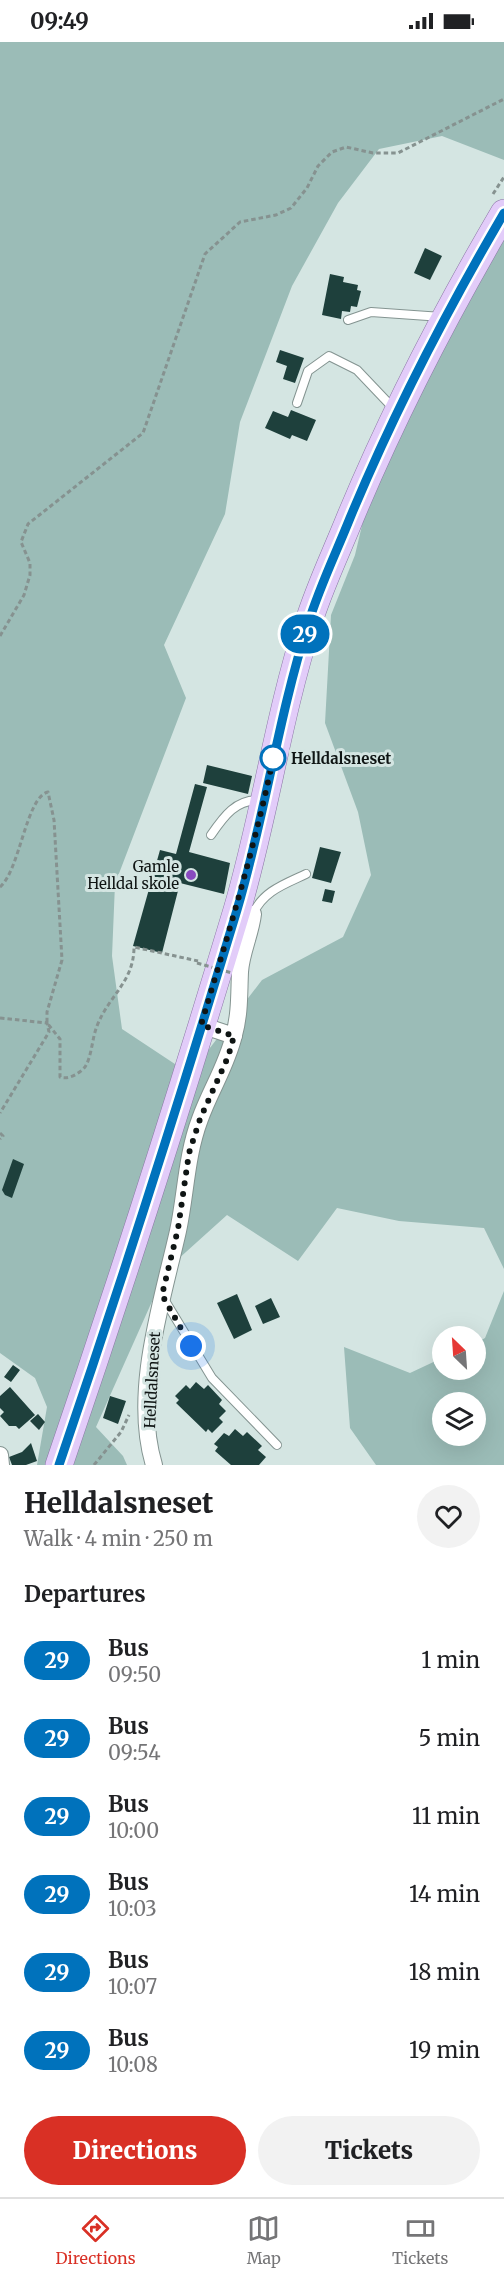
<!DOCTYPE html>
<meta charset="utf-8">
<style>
:root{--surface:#fff;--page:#f2f2f2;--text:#202124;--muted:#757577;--line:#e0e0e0;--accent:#d93025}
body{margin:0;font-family:Merriweather,serif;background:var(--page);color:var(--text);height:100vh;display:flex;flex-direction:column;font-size:22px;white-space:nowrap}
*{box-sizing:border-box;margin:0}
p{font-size:20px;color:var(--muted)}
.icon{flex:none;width:33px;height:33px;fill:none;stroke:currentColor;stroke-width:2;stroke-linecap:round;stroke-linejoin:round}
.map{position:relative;height:1423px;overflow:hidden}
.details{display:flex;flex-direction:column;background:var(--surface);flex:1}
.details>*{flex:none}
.badge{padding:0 12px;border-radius:20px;font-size:21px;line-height:39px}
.needle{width:39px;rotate:335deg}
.buttons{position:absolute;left:432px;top:1284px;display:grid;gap:12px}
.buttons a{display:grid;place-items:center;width:54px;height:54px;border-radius:50%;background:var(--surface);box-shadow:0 6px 24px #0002;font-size:30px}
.you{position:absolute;width:30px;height:30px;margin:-15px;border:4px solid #fff;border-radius:50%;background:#1a73e8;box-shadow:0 0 0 9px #1a73e833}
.map>.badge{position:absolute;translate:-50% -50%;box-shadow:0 0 0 3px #fff}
h2{padding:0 24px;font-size:22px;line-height:54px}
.round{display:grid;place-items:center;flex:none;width:63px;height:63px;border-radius:32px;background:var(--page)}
.headline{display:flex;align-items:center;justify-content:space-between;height:102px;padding:0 24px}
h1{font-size:28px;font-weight:800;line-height:45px}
.action{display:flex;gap:12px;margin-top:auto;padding:12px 24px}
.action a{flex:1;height:69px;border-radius:36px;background:var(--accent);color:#fff;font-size:24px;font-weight:800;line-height:69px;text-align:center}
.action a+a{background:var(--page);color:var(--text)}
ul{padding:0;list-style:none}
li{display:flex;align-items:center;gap:18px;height:78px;padding:0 24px}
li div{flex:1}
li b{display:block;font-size:22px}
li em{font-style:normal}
li .badge{min-width:66px;font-weight:700;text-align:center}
.status{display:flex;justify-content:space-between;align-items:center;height:42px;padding:0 30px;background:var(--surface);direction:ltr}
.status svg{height:16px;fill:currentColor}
.tabs{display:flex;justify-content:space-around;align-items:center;height:84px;border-top:2px solid var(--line);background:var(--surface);font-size:16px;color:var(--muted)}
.tabs a{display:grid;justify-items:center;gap:3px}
.tabs .active{color:var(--accent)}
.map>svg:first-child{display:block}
.green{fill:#9bbcb7;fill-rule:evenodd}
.building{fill:#1e403c}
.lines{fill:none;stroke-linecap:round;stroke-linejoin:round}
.lane-casing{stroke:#849491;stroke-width:10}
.street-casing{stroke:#849491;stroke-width:18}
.primary-casing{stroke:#8b76a6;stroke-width:28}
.path{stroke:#869290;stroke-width:3;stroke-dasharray:4.5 3;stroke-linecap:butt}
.lane{stroke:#fff;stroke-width:8}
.street{stroke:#fff;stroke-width:16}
.primary{stroke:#e2ccf9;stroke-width:27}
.path-bridge{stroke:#869290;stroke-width:3;stroke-dasharray:4.5 3;stroke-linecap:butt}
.line-casing{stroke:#fff;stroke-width:14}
.line{stroke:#0072bc;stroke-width:9}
.walk{stroke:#0f1514;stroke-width:6;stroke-dasharray:0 10.8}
.stop-dot{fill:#fff;stroke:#0072bc;stroke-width:3}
.poi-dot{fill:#8949bf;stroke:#d4e5e2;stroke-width:2}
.labels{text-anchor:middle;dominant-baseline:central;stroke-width:6;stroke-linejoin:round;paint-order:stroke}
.stop-label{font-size:15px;font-weight:bold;fill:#0f1514;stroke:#d4e5e2;text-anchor:start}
.poi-label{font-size:15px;fill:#0f1514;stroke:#d4e5e2;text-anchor:end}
.street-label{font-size:15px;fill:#0f1514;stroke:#d4e5e2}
</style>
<div class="status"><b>09:49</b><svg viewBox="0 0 49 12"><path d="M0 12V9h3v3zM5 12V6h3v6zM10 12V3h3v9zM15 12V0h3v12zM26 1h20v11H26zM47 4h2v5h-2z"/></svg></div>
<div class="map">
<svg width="504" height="1423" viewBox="0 0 504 1423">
<rect width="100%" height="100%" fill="#d4e5e2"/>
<path class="green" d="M 0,0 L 504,0 L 504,118 L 442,94 L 379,107 L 338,161 L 292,244 L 240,380 L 225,472 L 164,603 L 186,656 L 115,842 L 112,914 L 122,987 L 190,1032 L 262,938 L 343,895 L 371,833 L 358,770 L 325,681 L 331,573 L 355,513 L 377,420 L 504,175 L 504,1227 L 484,1186 L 399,1179 L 337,1166 L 298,1219 L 227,1173 L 166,1228 L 96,1385 L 123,1414 L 127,1423 L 37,1423 L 47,1365 L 35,1336 L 0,1311 Z
M 504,1249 L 504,1423 L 376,1423 L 350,1386 L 344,1305 L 410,1331 L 442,1316 L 442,1328 L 476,1328 L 476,1301 L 485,1296 ZM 442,1360 L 476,1360 L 476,1394 L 442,1394 Z"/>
<path class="building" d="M 425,206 L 442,214 L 430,238 L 414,231 Z
M 330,232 L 344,235 L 343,240 L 358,243 L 357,248 L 361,249 L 357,265 L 351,264 L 350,270 L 342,269 L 341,277 L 322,273 Z
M 280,308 L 304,316 L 295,341 L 283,337 L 287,324 L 276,320 Z
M 291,368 L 316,378 L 307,399 L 292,393 L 290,397 L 265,386 L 273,369 L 288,375 Z
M 207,723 L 252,734 L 248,752 L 203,741 Z
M 195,742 L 207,745 L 189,810 L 230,821 L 224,852 L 180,841 L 162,911 L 133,904 L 160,808 L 176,812 Z
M 320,805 L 341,810 L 331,841 L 312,836 Z
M 325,847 L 335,849 L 332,861 L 322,859 Z
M 13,1117 L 24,1122 L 12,1156 L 5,1153 L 2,1148 Z
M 237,1252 L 252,1288 L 234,1297 L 217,1261 Z
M 271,1256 L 280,1275 L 263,1282 L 255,1264 Z
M 13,1323 L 20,1328 L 11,1340 L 4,1335 Z
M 196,1340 L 204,1347 L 208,1343 L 222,1358 L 219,1362 L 226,1369 L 219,1376 L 223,1380 L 212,1391 L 208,1387 L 206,1390 L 176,1361 L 179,1358 L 175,1354 L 186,1343 L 190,1347 Z
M 10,1345 L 35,1373 L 19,1387 L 16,1384 L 9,1384 L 0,1374 L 4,1370 L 0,1366 L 0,1354 Z
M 110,1354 L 126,1359 L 118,1382 L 103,1376 Z
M 38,1372 L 45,1380 L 39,1388 L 30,1379 Z
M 235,1387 L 243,1394 L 247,1390 L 262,1404 L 258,1408 L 266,1415 L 259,1423 L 231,1423 L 215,1409 L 218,1405 L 214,1402 L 224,1391 L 229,1394 Z
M 31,1401 L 37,1419 L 26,1423 L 12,1423 L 9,1415 L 22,1410 Z"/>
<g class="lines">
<defs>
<path id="lane" d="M 348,278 L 371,270 L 442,275
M 297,361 L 308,329 L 329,314 L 357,328 L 395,368
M 211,793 C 224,774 236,757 261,758
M 253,872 C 263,849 285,842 306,832
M 164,1257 L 212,1336 L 277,1403"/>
<path id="street" d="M 201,983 L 234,994
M 0,1413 L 1,1423
M 154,1423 C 132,1351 162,1260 178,1189 C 186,1152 186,1114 200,1077 C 210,1049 227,1023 234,993 C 240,971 239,952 240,930 C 241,911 251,891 253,872"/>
<path id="primary" d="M 59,1423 C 122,1239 181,1054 237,868 C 265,773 278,675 308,582 C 319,546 336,511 350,476 C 394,370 446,270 504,171"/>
</defs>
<use href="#lane" class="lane-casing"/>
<use href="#street" class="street-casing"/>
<use href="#primary" class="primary-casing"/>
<path class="path" d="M 493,152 L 504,135
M 0,594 L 24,553 L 30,533 L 30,521 L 21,500 L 28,482 L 143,391 L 205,212 L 240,180 L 276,173 L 291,166 L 307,146 L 318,124 L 332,110 L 346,105 L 373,111 L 398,111 L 504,57
M 0,845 C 20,828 26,755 48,750 L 54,778 L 62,918 L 47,970 L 47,981 L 60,997 L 60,1035 C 68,1038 79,1032 85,1025 C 92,1014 92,996 97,984 C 109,953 134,940 134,905 L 198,919
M 0,976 L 47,981 L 49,990 L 0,1071
M 0,1091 L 3,1094 L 0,1097
M 94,1423 L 121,1390 L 129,1373"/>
<use href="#lane" class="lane"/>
<use href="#street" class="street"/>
<use href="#primary" class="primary"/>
<path class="path-bridge" d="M 197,921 L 232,931"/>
</g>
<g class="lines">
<defs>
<path id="line" d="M 59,1423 C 122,1239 181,1054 237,868 C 265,774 278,676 308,582 C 319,546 336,511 350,476 C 394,370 446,270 504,171"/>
</defs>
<use href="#line" class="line-casing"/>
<use href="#line" class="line"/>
<path class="walk" d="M 191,1304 L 162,1253 L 178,1187 L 189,1111 L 200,1077 L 228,1015 L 234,994 L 201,983 C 228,893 255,805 274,712 L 273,716"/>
</g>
<circle class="stop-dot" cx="273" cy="716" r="12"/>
<circle class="poi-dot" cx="191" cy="833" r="6"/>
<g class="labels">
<g class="stop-label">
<text x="291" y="716">Helldalsneset</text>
</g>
<g class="poi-label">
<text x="179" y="824">Gamle<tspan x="179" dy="17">Helldal skole</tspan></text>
</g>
<g class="street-label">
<text transform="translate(152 1338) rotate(-87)">Helldalsneset</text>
</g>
</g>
</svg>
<div class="buttons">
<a><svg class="needle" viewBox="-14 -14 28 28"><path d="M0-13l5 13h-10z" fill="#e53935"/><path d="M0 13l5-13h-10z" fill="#757577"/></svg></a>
<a><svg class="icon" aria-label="layers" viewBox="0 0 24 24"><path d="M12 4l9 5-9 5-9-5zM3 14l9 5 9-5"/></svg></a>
</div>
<div class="you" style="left:191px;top:1304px"></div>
<b class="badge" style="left:305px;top:592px;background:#0072bc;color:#fff">29</b>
</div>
<section class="details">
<div class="headline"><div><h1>Helldalsneset</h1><p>Walk · 4 min · 250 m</p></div><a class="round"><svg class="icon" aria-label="heart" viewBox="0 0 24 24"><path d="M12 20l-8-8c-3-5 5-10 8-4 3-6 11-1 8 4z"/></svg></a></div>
<h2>Departures</h2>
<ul>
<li><span class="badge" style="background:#0072bc;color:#fff">29</span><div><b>Bus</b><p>09:50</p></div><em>1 min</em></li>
<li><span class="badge" style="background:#0072bc;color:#fff">29</span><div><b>Bus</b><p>09:54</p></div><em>5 min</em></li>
<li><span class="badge" style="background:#0072bc;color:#fff">29</span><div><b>Bus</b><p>10:00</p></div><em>11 min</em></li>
<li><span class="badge" style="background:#0072bc;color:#fff">29</span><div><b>Bus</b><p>10:03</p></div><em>14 min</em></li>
<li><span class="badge" style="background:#0072bc;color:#fff">29</span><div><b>Bus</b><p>10:07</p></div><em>18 min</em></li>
<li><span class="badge" style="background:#0072bc;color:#fff">29</span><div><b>Bus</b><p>10:08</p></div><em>19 min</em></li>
</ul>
<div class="action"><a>Directions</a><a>Tickets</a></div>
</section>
<nav class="tabs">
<a class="active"><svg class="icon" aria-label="directions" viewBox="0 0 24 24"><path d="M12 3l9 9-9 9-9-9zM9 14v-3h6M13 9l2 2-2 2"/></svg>Directions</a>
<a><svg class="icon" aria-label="map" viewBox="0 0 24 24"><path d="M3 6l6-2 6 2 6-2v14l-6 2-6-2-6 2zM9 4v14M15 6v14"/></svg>Map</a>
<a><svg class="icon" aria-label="tickets" viewBox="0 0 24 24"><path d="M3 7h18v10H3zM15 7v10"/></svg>Tickets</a>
</nav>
